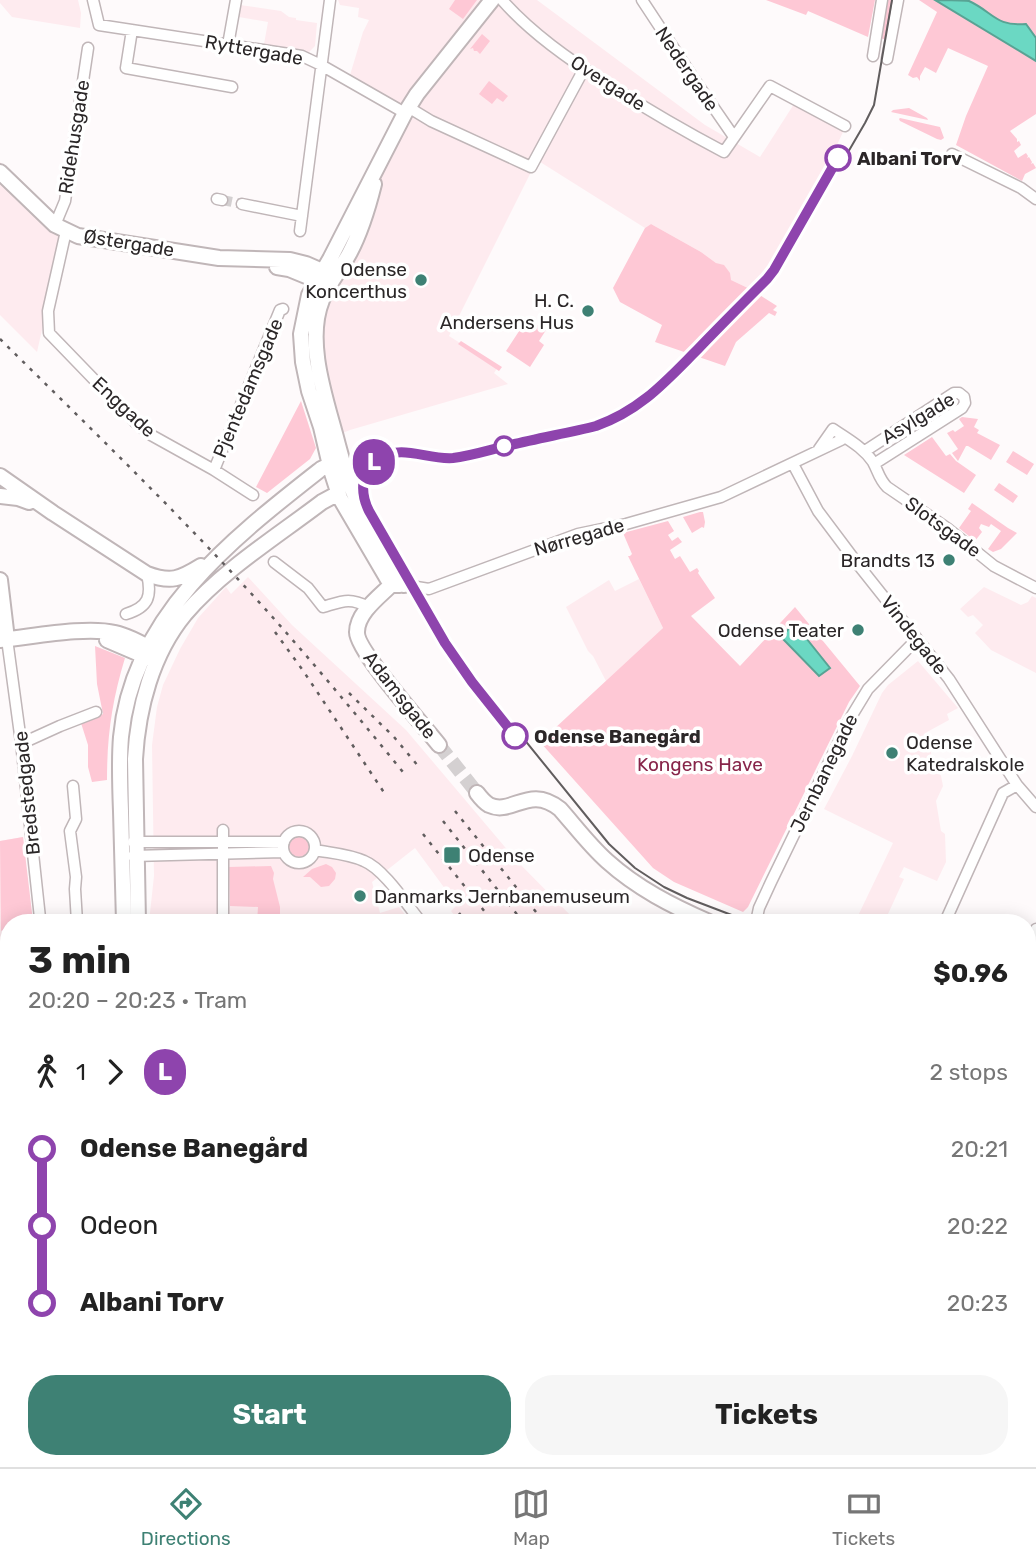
<!DOCTYPE html>
<meta charset="utf-8">
<style>
:root{--surface:#fff;--page:#f6f6f6;--text:#222;--muted:#767676;--line:#e0e0e0;--accent:#3e8174}
body{margin:0;font-family:Rubik,sans-serif;background:var(--page);color:var(--text);height:100vh;display:flex;flex-direction:column;font-size:26px;white-space:nowrap}
*{box-sizing:border-box;margin:0}
p{font-size:23px;color:var(--muted)}
.icon{flex:none;width:38px;height:38px;fill:none;stroke:currentColor;stroke-width:2;stroke-linecap:round;stroke-linejoin:round}
.map{position:relative;flex:1;overflow:hidden}
.drawer{position:absolute;left:0px;top:914px;width:1036px;height:555px;display:flex;flex-direction:column;background:var(--surface);border-radius:28px 28px 0 0;box-shadow:0 4px 18px #0003}
.drawer>*{flex:none}
.badge{padding:0 14px;border-radius:23px;font-size:24px;line-height:46px}
.map>.badge{position:absolute;translate:-50% -50%;box-shadow:0 0 0 4px #fff}
.legs{display:flex;align-items:center;gap:10px;height:77px;padding:0 28px;font-size:23px}
.legs p{margin-inline-start:auto}
.summary{display:flex;align-items:center;justify-content:space-between;height:119px;padding:0 28px}
h1{font-size:38px;font-weight:700;line-height:52px}
.primary-button{display:flex;gap:14px;margin-top:auto;padding:14px 28px}
.primary-button a{flex:1;height:80px;border-radius:28px;background:var(--accent);color:#fff;font-size:28px;font-weight:700;line-height:80px;text-align:center}
.primary-button a+a{background:var(--page);color:var(--text)}
ul{padding:0 28px;list-style:none}
li{display:flex;align-items:center;gap:24px;height:77px;font-size:26px}
li i{display:grid;place-items:center;width:10px;height:100%;margin:0 9px;background:currentColor}
li i::after{content:'';width:18px;height:18px;margin:-9px;border:5px solid;border-radius:50%;background:var(--surface)}
li p{margin-inline-start:auto}
li:first-child i{background:linear-gradient(#0000 50%,currentColor 0)}
li:last-child i{background:linear-gradient(currentColor 50%,#0000 0)}
.dock{display:flex;justify-content:space-around;align-items:center;height:98px;border-top:2px solid var(--line);background:var(--surface);font-size:19px;color:var(--muted)}
.dock a{display:grid;justify-items:center;gap:4px}
.dock .on{color:var(--accent)}
.map>svg:first-child{display:block}
.built{fill:#feebef}
.green{fill:#fec8d5}
.water{fill:#6bd8c3;stroke:#58a394;stroke-width:2}
.lines{fill:none;stroke-linecap:round;stroke-linejoin:round}
.street-tunnel{stroke:#d4d0d1;stroke-width:10;stroke-dasharray:10 5;stroke-linecap:butt}
.secondary-tunnel{stroke:#d4d0d1;stroke-width:14;stroke-dasharray:14 7;stroke-linecap:butt}
.street-casing{stroke:#c0b6b8;stroke-width:13}
.secondary-casing{stroke:#c0b6b8;stroke-width:18}
.street{stroke:#fff;stroke-width:10}
.secondary{stroke:#fff;stroke-width:14}
.tram{stroke:#615d5e;stroke-width:2}
.rail{stroke:#615d5e;stroke-width:2.5;stroke-dasharray:3.5 7;stroke-linecap:butt}
.line-1-casing{stroke:#fff;stroke-width:16}
.line-1{stroke:#8e44ad;stroke-width:10}
.stop-1-dot{fill:#fff;stroke:#8e44ad;stroke-width:3.5}
.poi-dot{fill:#3e8174;stroke:#fff;stroke-width:2.5}
.labels{text-anchor:middle;dominant-baseline:central;stroke-width:7;stroke-linejoin:round;paint-order:stroke}
.street-label{font-size:19px;fill:#2b2728;stroke:#fff}
.stop-label{font-size:19px;font-weight:bold;fill:#2b2728;stroke:#fff;text-anchor:start}
.poi-label{font-size:19px;fill:#2b2728;stroke:#fff;text-anchor:end}
.park-label{font-size:19px;fill:#87254a;stroke:#fff}
</style>
<div class="map">
<svg width="1036" height="1467" viewBox="0 0 1036 1467">
<rect width="100%" height="100%" fill="#fefafb"/>
<path class="built" d="M 0,0 L 78,0 L 81,13 L 80,28 L 12,17 L 0,3 Z
M 338,0 L 537,0 L 705,125 L 760,157 L 794,104 L 844,130 L 811,200 L 778,257 L 752,290 L 731,280 L 716,263 L 701,252 L 651,224 L 645,228 L 537,160 L 449,336 L 498,367 L 494,373 L 508,384 L 350,430 L 333,437 L 310,375 L 306,344 L 316,291 L 401,104 L 350,75 L 363,32 L 369,20 L 358,17 L 359,8 L 340,5 Z
M 240,5 L 281,11 L 289,17 L 296,18 L 296,20 L 317,23 L 315,46 L 309,52 L 264,44 L 268,22 L 239,17 Z
M 0,162 L 66,223 L 37,352 L 0,315 Z
M 248,577 L 292,625 L 406,730 L 516,860 L 577,922 L 460,922 L 451,911 L 457,905 L 415,848 L 372,882 L 380,913 L 399,907 L 411,922 L 149,922 L 154,876 L 152,745 L 157,707 L 163,685 L 180,649 L 198,618 L 226,587 L 231,594 Z
M 639,579 L 663,628 L 606,681 L 593,656 L 588,651 L 566,607 L 609,580 L 615,591 Z
M 984,587 L 1021,605 L 1028,602 L 1032,596 L 1036,598 L 1036,673 L 991,650 L 975,633 L 983,625 L 973,615 L 968,617 L 960,609 Z
M 918,661 L 958,708 L 947,714 L 949,720 L 927,732 L 932,758 L 941,776 L 943,786 L 936,801 L 941,831 L 945,834 L 946,862 L 937,881 L 904,867 L 899,877 L 904,879 L 888,914 L 893,919 L 892,922 L 855,922 L 893,843 L 824,809 L 852,756 L 882,693 L 888,685 Z
M 23,837 L 31,913 L 37,922 L 9,922 L 9,1163 L 0,1154 L 0,841 Z
M 0,1280 L 9,1286 L 9,1302 L 0,1307 Z
M 1027,1361 L 1036,1365 L 1036,1467 L 695,1467 L 695,1460 L 1027,1460 Z
M 270,1460 L 671,1460 L 672,1467 L 278,1467 Z"/>
<path class="green" d="M 455,0 L 477,0 L 463,19 L 449,9 Z
M 766,0 L 875,0 L 868,37 L 808,11 L 806,15 Z
M 886,0 L 895,0 L 887,40 L 880,38 Z
M 919,0 L 935,0 L 1036,61 L 1036,114 L 1010,131 L 1017,139 L 1017,142 L 1019,141 L 1021,145 L 1014,151 L 1018,158 L 1026,153 L 1028,156 L 1027,158 L 1029,157 L 1032,162 L 1031,164 L 1033,163 L 1036,168 L 1025,174 L 1022,181 L 956,145 L 966,116 L 988,66 L 948,48 L 936,73 L 925,67 L 920,76 L 920,81 L 917,77 L 913,78 L 908,75 L 937,12 Z
M 967,0 L 1036,0 L 1036,38 L 1026,24 C 1001,27 987,13 967,0 Z
M 482,34 L 490,41 L 480,54 L 477,51 L 474,51 L 473,48 L 470,49 Z
M 489,81 L 508,96 L 503,102 L 497,98 L 492,104 L 479,94 Z
M 909,108 L 927,118 L 928,120 L 891,112 L 893,110 Z
M 900,118 L 940,127 L 944,138 L 941,140 L 937,139 L 900,121 L 899,119 Z
M 651,224 L 701,252 L 716,263 L 724,265 L 730,273 L 731,280 L 752,290 L 777,306 L 773,310 L 777,312 L 775,316 L 769,313 L 736,342 L 725,366 L 655,342 L 662,325 L 620,302 L 613,288 L 645,228 Z
M 527,319 L 546,330 L 539,341 L 544,345 L 530,367 L 506,351 Z
M 461,341 L 502,367 L 499,371 L 458,344 Z
M 301,401 L 316,448 L 310,459 L 267,493 L 256,487 Z
M 962,417 L 978,419 L 974,427 L 979,430 L 977,433 L 1000,445 L 991,460 L 968,446 L 966,446 L 958,461 L 952,453 L 958,449 L 947,433 L 953,430 L 955,432 L 964,426 L 959,419 Z
M 932,437 L 946,456 L 950,454 L 956,461 L 976,475 L 964,493 L 904,455 Z
M 1013,451 L 1034,464 L 1027,475 L 1006,462 Z
M 999,483 L 1018,496 L 1013,503 L 994,490 Z
M 972,503 L 1008,528 L 1017,533 L 1001,549 L 993,552 L 988,549 L 1001,531 L 991,524 L 989,527 L 981,524 L 979,528 L 982,532 L 975,541 L 959,528 L 971,511 L 968,509 Z
M 700,512 L 703,512 L 705,522 L 704,528 L 702,527 L 692,533 L 683,517 Z
M 668,521 L 674,531 L 668,535 L 672,541 L 678,537 L 682,542 L 670,550 L 675,559 L 680,556 L 690,572 L 697,568 L 699,571 L 698,573 L 715,598 L 691,616 L 740,666 L 795,607 L 860,686 L 849,702 L 748,907 L 743,912 L 674,882 L 653,868 L 540,742 L 663,628 L 628,556 L 630,556 L 632,554 L 623,533 Z
M 95,646 L 125,658 C 112,701 107,735 107,780 L 92,782 L 88,767 L 88,745 L 81,723 L 103,714 L 97,684 Z
M289 847a10 10 0 1 1 20 0a10 10 0 1 1-20 0Z
M 23,837 L 33,921 L 9,922 L 9,926 L 1,931 L 0,841 Z
M 326,864 L 332,867 L 336,873 L 335,879 L 329,886 L 321,887 L 310,877 L 303,877 L 312,869 Z
M 271,866 L 274,873 L 273,879 L 280,907 L 280,922 L 257,922 L 258,907 L 230,906 L 229,867 Z
M 0,1411 L 9,1415 L 9,1429 L 0,1449 Z
M 445,1460 L 500,1460 L 498,1467 L 443,1467 Z
M 633,1460 L 664,1460 L 663,1467 L 634,1467 L 636,1460 Z"/>
<path class="water" d="M 935,0 C 945,0 960,0 969,1 C 993,12 996,27 1026,24 L 1036,38 L 1036,61 Z
M 794,623 L 830,668 L 819,676 L 781,637 Z
M 1027,1107 L 1036,1111 L 1036,1159 L 1027,1156 Z
M 48,1460 L 66,1460 L 82,1467 L 45,1467 Z"/>
<g class="lines">
<path class="street-tunnel" d="M 222,200 L 242,204"/>
<path class="secondary-tunnel" d="M 439,745 L 477,793"/>
<defs>
<path id="street" d="M 93,0 L 99,25 L 302,56 L 321,65 L 405,113
M 502,0 C 531,33 570,60 607,84 C 645,108 684,131 724,152 L 770,86 L 845,126
M 642,0 L 694,79 L 734,137
M 132,30 L 126,68 L 232,87
M 228,45 L 236,0
M 873,56 L 882,0
M 887,59 L 898,0
M 408,107 L 431,121 L 531,167 L 584,69
M 952,154 L 1021,188 L 1036,199
M 217,199 L 222,200
M 242,204 L 302,216
M 55,225 L 65,201 L 88,48
M 66,231 L 48,311 L 49,333 L 136,423 L 151,435 L 214,470 L 253,495
M 300,231 L 330,0
M 819,449 L 833,429 C 847,439 863,447 873,462 C 878,471 879,479 887,487 L 947,528 L 994,566 L 1036,588
M 865,451 L 954,393 L 959,393 L 964,397 L 965,403 L 962,408 L 874,464
M 793,464 L 818,511 L 860,567 L 949,679 L 1017,785 L 1036,807
M 214,470 L 280,310 L 283,309
M 274,562 L 308,588 L 323,607 C 343,601 349,597 369,607
M 404,585 L 429,589 L 578,534 L 626,524 L 721,497 L 841,440 L 844,437
M 126,614 C 149,607 152,596 147,574
M 7,639 L 21,742 L 40,918 L 42,922
M 21,742 L 27,741 L 60,726 L 96,712
M 73,786 L 76,819 L 70,831 L 76,877 L 75,889 L 77,922
M 223,830 L 223,922
M283 847a16 16 0 1 1 32 0a16 16 0 1 1-32 0Z
M 133,842 L 284,842
M 315,850 C 331,853 349,854 364,861 C 384,869 407,905 421,922
M 133,856 L 283,852
M 756,922 L 759,908 L 771,882 L 851,717 L 868,689 L 917,639
M 945,922 L 1003,793 L 1017,785
M 1027,948 L 1036,929
M 149,1460 L 162,1467
M 177,1467 L 183,1460"/>
<path id="secondary" d="M 0,172 L 55,225 L 78,236 L 219,258 L 290,260 L 306,264 L 322,271 L 326,277
M 374,184 C 368,208 361,232 349,254 C 341,269 328,284 322,300 C 305,342 326,399 337,441 C 341,456 345,472 351,487 C 365,521 386,553 404,585
M 277,267 L 289,269 L 323,283
M 0,476 L 53,513 L 147,574 C 171,583 180,579 201,566
M 0,496 L 18,498 L 29,502
M 0,580 L 7,639
M 391,585 L 340,498 L 331,470 L 321,427 L 309,391 L 303,362 L 301,334 L 309,295 L 330,259 L 405,113 L 417,94 L 492,0
M 400,585 L 391,585 C 379,597 357,613 357,632 C 356,650 424,726 439,745
M 0,640 C 32,637 85,626 115,633 C 129,636 143,644 155,651
M 107,640 L 149,658
M 477,793 C 480,797 484,802 489,805 C 512,816 529,784 560,809 C 575,826 590,846 607,861 C 637,888 672,906 709,922
M 124,922 C 123,885 122,848 121,811 C 120,786 119,761 121,737 C 132,616 233,538 321,469 L 325,467 L 331,470
M 138,922 L 135,759 C 138,708 152,654 185,614 C 223,570 276,537 322,502 L 335,495 L 340,498
M 1027,1042 L 1036,1046
M 0,1097 L 9,1091
M 0,1266 L 9,1272
M 0,1325 L 9,1319
M 1027,1344 L 1036,1349
M 241,1460 L 250,1467
M 686,1460 L 687,1467"/>
</defs>
<use href="#street" class="street-casing"/>
<use href="#secondary" class="secondary-casing"/>
<use href="#street" class="street"/>
<use href="#secondary" class="secondary"/>
<path class="tram" d="M 750,922 L 687,898 L 664,887 L 635,868 L 609,844 L 476,680 L 449,641 L 372,509 C 368,498 365,488 370,477 C 384,440 431,465 460,461 L 597,430 L 625,418 L 650,402 L 766,287 L 780,269 L 865,123 L 874,105 L 892,0
M 1027,1034 L 1036,1038"/>
<path class="rail" d="M 0,339 C 83,421 168,503 248,590 C 303,650 355,713 407,777
M 275,632 L 304,672 L 385,794
M 349,693 L 394,737 L 419,767
M 455,811 L 544,922
M 443,821 L 523,922
M 423,834 L 493,922
M 459,913 L 466,922
M 900,1460 L 906,1467
M 930,1460 L 935,1467"/>
</g>
<g class="lines">
<defs>
<path id="line-1" d="M 515,736 L 472,682 L 445,643 L 369,511 C 360,493 360,470 379,458 C 403,444 427,460 453,458 C 472,456 492,449 511,445 C 539,438 568,433 596,426 C 641,410 666,381 698,349 C 721,325 744,302 767,279 L 774,270 L 838,158"/>
</defs>
<use href="#line-1" class="line-1-casing"/>
<use href="#line-1" class="line-1"/>
</g>
<g class="stop-1-dot">
<circle cx="838" cy="158" r="12"/>
<circle cx="504" cy="446" r="9"/>
<circle cx="515" cy="736" r="12"/>
</g>
<g class="poi-dot">
<circle cx="421" cy="280" r="7"/>
<circle cx="588" cy="311" r="7"/>
<circle cx="949" cy="560" r="7"/>
<circle cx="858" cy="630" r="7"/>
<circle cx="892" cy="753" r="7"/>
<rect x="443" y="846" width="18" height="18" rx="3.5"/>
<circle cx="360" cy="896" r="7"/>
</g>
<g class="labels">
<g class="street-label">
<text transform="translate(254 50) rotate(10)">Ryttergade</text>
<text transform="translate(687 69) rotate(56)">Nedergade</text>
<text transform="translate(608 83) rotate(33)">Overgade</text>
<text transform="translate(74 137) rotate(-81)">Ridehusgade</text>
<text transform="translate(129 243) rotate(9)">Østergade</text>
<text transform="translate(248 388) rotate(-67)">Pjentedamsgade</text>
<text transform="translate(124 407) rotate(43)">Enggade</text>
<text transform="translate(918 418) rotate(-31)">Asylgade</text>
<text transform="translate(943 527) rotate(36)">Slotsgade</text>
<text transform="translate(579 537) rotate(-16)">Nørregade</text>
<text transform="translate(914 635) rotate(52)">Vindegade</text>
<text transform="translate(400 695) rotate(52)">Adamsgade</text>
<text transform="translate(824 773) rotate(-64)">Jernbanegade</text>
<text transform="translate(27 793) rotate(-96)">Bredstedgade</text>
</g>
<g class="stop-label">
<text x="857" y="158">Albani Torv</text>
<text x="534" y="736">Odense Banegård</text>
</g>
<g class="poi-label">
<text x="407" y="269">Odense<tspan x="407" dy="22">Koncerthus</tspan></text>
<text x="574" y="300">H. C.<tspan x="574" dy="22">Andersens Hus</tspan></text>
<text x="935" y="560">Brandts 13</text>
<text x="844" y="630">Odense Teater</text>
<text x="906" y="742" text-anchor="start">Odense<tspan x="906" dy="22">Katedralskole</tspan></text>
<text x="468" y="855" text-anchor="start">Odense</text>
<text x="374" y="896" text-anchor="start">Danmarks Jernbanemuseum</text>
</g>
<g class="park-label">
<text x="700" y="764">Kongens Have</text>
</g>
</g>
</svg>
<b class="badge" style="left:374px;top:462px;background:#8e44ad;color:#fff">L</b>
<section class="drawer">
<div class="summary"><div><h1>3 min</h1><p>20:20 – 20:23 · Tram</p></div><b>$0.96</b></div>
<div class="legs"><svg class="icon" aria-label="walk" viewBox="0 0 24 24"><circle cx="13" cy="4" r="2"/><path d="M13 8l-2 6 4 7M11 14l-3 7M7 12l3-4h3l4 4"/></svg>1<svg class="icon" aria-label="forward" viewBox="0 0 24 24"><path d="M9 5l7 7-7 7"/></svg><b class="badge" style="background:#8e44ad;color:#fff">L</b><p>2 stops</p></div>
<ul>
<li><i style="color:#8e44ad"></i><b>Odense Banegård</b><p>20:21</p></li>
<li><i style="color:#8e44ad"></i><span>Odeon</span><p>20:22</p></li>
<li><i style="color:#8e44ad"></i><b>Albani Torv</b><p>20:23</p></li>
</ul>
<div class="primary-button"><a>Start</a><a>Tickets</a></div>
</section>
</div>
<nav class="dock">
<a class="on"><svg class="icon" aria-label="directions" viewBox="0 0 24 24"><path d="M12 3l9 9-9 9-9-9zM9 14v-3h6M13 9l2 2-2 2"/></svg>Directions</a>
<a><svg class="icon" aria-label="map" viewBox="0 0 24 24"><path d="M3 6l6-2 6 2 6-2v14l-6 2-6-2-6 2zM9 4v14M15 6v14"/></svg>Map</a>
<a><svg class="icon" aria-label="tickets" viewBox="0 0 24 24"><path d="M3 7h18v10H3zM15 7v10"/></svg>Tickets</a>
</nav>
